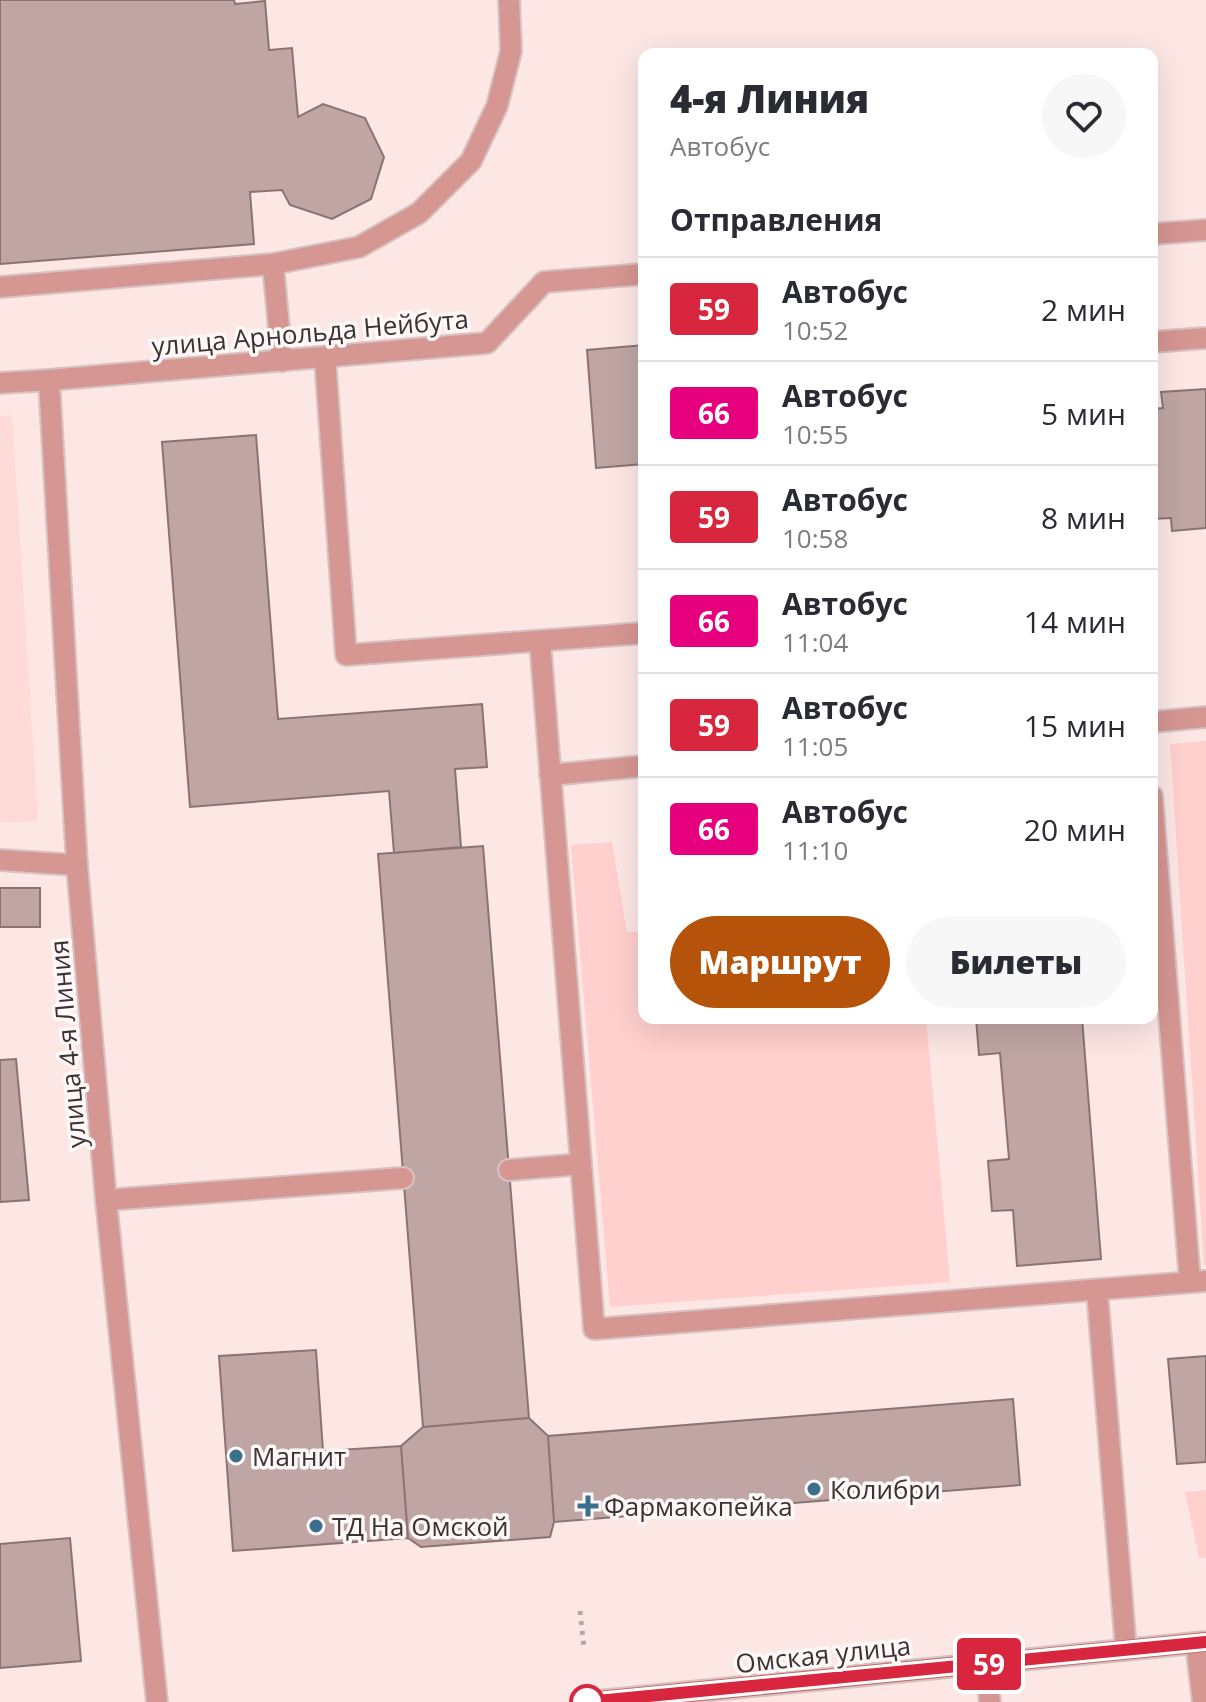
<!DOCTYPE html>
<html lang="ru">
<meta charset="utf-8">
<style>
:root{--surface:#fff;--page:#f7f7f7;--text:#2b2b33;--muted:#7c7c81;--line:#e1e1e2;--accent:#b45309}
body{margin:0;font-family:"Open Sans",sans-serif;background:var(--page);color:var(--text);height:100vh;display:flex;flex-direction:column;font-size:30px;white-space:nowrap}
*{box-sizing:border-box;margin:0}
p{font-size:26px;color:var(--muted)}
.icon{flex:none;width:44px;height:44px;fill:none;stroke:currentColor;stroke-width:2;stroke-linecap:round;stroke-linejoin:round}
.map{position:relative;flex:1;overflow:hidden}
.sheet{position:absolute;left:638px;top:48px;width:520px;height:976px;display:flex;flex-direction:column;background:var(--surface);border-radius:16px;box-shadow:0 8px 32px #0002}
.sheet>*{flex:none}
.badge{padding:0 16px;border-radius:6px;font-size:28px;line-height:52px}
.map>.badge{position:absolute;translate:-50% -50%;box-shadow:0 0 0 4px #fff}
h2{padding:0 32px;font-size:30px;line-height:72px}
.round{display:grid;place-items:center;flex:none;width:84px;height:84px;border-radius:42px;background:var(--page)}
.summary{display:flex;align-items:center;justify-content:space-between;height:136px;padding:0 32px}
h1{font-size:38px;font-weight:800;line-height:60px}
.button{display:flex;gap:16px;margin-top:auto;padding:16px 32px}
.button a{flex:1;height:92px;border-radius:48px;background:var(--accent);color:#fff;font-size:32px;font-weight:800;line-height:92px;text-align:center}
.button a+a{background:var(--page);color:var(--text)}
ul{padding:0;list-style:none}
li{display:flex;align-items:center;gap:24px;height:104px;padding:0 32px;border-top:2px solid var(--line)}
li div{flex:1}
li b{display:block;font-size:30px}
li em{font-style:normal}
li .badge{min-width:88px;font-weight:700;text-align:center}
.map>svg:first-child{display:block}
.built{fill:#fedbd9}
.green{fill:#ffd0cd}
.building{fill:#bfa6a4;stroke:#8b7372;stroke-width:2}
.lines{fill:none;stroke-linecap:round;stroke-linejoin:round}
.service-casing{stroke:#d6c3c1;stroke-width:24}
.minor-casing{stroke:#d6c3c1;stroke-width:24}
.secondary-casing{stroke:#d6c3c1;stroke-width:24}
.path{stroke:#b8a7a5;stroke-width:5;stroke-dasharray:4 6;stroke-linecap:butt}
.service{stroke:#d69692;stroke-width:20}
.minor{stroke:#d69692;stroke-width:20}
.secondary{stroke:#c56a67;stroke-width:20}
.line-casing{stroke:#fff;stroke-width:18}
.line{stroke:#d7263d;stroke-width:12}
.poi-dot{fill:#3a708b;stroke:#fef8f8;stroke-width:3}
.stop-dot{fill:#fff;stroke:#d7263d;stroke-width:4}
.labels{text-anchor:middle;dominant-baseline:central;stroke-width:7;stroke-linejoin:round;paint-order:stroke}
.street-label{font-size:26px;fill:#3c3231;stroke:#fef8f8}
.poi-label{font-size:26px;fill:#3c3231;stroke:#fef8f8;text-anchor:start}
</style>
<div class="map">
<svg width="1206" height="1702" viewBox="0 0 1206 1702">
<rect width="100%" height="100%" fill="#fce7e5"/>
<path class="built" d="M 12,415 L 38,821 L 0,823 L 0,416 Z"/>
<path class="green" d="M 1206,741 L 1206,1265 L 1204,1265 L 1170,744 Z
M 612,842 L 627,932 L 644,931 L 644,1018 L 926,1018 L 950,1282 L 610,1307 L 571,845 Z
M 1206,1490 L 1206,1558 L 1199,1558 L 1185,1492 Z"/>
<path class="building" d="M 0,0 L 234,0 L 235,4 L 265,1 L 269,50 L 292,48 L 298,117 L 323,104 L 365,118 L 384,157 L 371,199 L 332,219 L 290,205 L 282,190 L 250,192 L 254,244 L 0,264 Z
M 644,345 L 644,464 L 596,468 L 587,350 Z
M 1206,389 L 1206,528 L 1172,531 L 1171,518 L 1152,519 L 1152,409 L 1163,408 L 1161,392 Z
M 256,435 L 278,719 L 482,704 L 487,767 L 455,769 L 461,847 L 394,853 L 389,791 L 190,807 L 162,442 Z
M 483,846 L 529,1418 L 423,1427 L 378,854 Z
M 0,888 L 40,888 L 40,927 L 0,927 Z
M 976,1018 L 1082,1018 L 1101,1259 L 1017,1266 L 1013,1210 L 992,1211 L 988,1161 L 1009,1159 L 1000,1053 L 979,1055 Z
M 16,1059 L 29,1200 L 0,1202 L 0,1060 Z
M 316,1350 L 323,1451 L 401,1446 L 408,1538 L 233,1551 L 219,1356 Z
M 1206,1356 L 1206,1462 L 1177,1464 L 1168,1359 Z
M 1013,1399 L 1020,1485 L 554,1522 L 548,1436 Z
M 529,1418 L 548,1436 L 554,1522 L 550,1537 L 421,1547 L 408,1538 L 401,1446 L 423,1427 Z
M 70,1538 L 81,1661 L 0,1668 L 0,1544 Z"/>
<g class="lines">
<defs>
<path id="service" d="M 273,264 L 359,247 L 419,213 L 471,161 L 497,106 L 511,51 L 509,0
M 0,287 L 273,264 L 282,361
M 1152,342 L 1206,338
M 325,358 L 346,655 L 644,633
M 0,383 L 49,380
M 540,641 L 594,1329 L 1206,1281
M 1152,722 L 1206,717
M 550,775 L 644,766
M 1152,796 L 1190,1282
M 0,860 L 77,865
M 509,1170 L 581,1164
M 106,1200 L 403,1178
M 1097,1290 L 1126,1650
M 1196,1643 L 1203,1702
M 985,1664 L 990,1702"/>
<path id="minor" d="M 1152,234 L 1206,230
M 157,1702 L 106,1200 L 77,865 L 49,380 L 487,343 L 544,282 L 644,274"/>
<path id="secondary" d="M 588,1702 L 1206,1642"/>
</defs>
<use href="#service" class="service-casing"/>
<use href="#minor" class="minor-casing"/>
<use href="#secondary" class="secondary-casing"/>
<path class="path" d="M 580,1611 L 584,1648"/>
<use href="#service" class="service"/>
<use href="#minor" class="minor"/>
<use href="#secondary" class="secondary"/>
</g>
<g class="lines">
<defs>
<path id="line" d="M 587,1702 L 1206,1642"/>
</defs>
<use href="#line" class="line-casing"/>
<use href="#line" class="line"/>
</g>
<g class="poi-dot">
<circle cx="236" cy="1456" r="8"/>
<circle cx="814" cy="1489" r="8"/>
<path d="M584 1494h8v8h8v8h-8v8h-8v-8h-8v-8h8z"/>
<circle cx="316" cy="1526" r="8"/>
</g>
<circle class="stop-dot" cx="587" cy="1702" r="16"/>
<g class="labels">
<g class="street-label">
<text transform="translate(310 332) rotate(-5)">улица Арнольда Нейбута</text>
<text transform="translate(67 1044) rotate(-95)">улица 4-я Линия</text>
<text transform="translate(823 1654) rotate(-6)">Омская улица</text>
</g>
<g class="poi-label">
<text x="252" y="1456">Магнит</text>
<text x="830" y="1489">Колибри</text>
<text x="604" y="1506">Фармакопейка</text>
<text x="332" y="1526">ТД На Омской</text>
</g>
</g>
</svg>
<b class="badge" style="left:989px;top:1664px;background:#d7263d;color:#fff">59</b>
<section class="sheet">
<div class="summary"><div><h1>4-я Линия</h1><p>Автобус</p></div><a class="round"><svg class="icon" aria-label="heart" viewBox="0 0 24 24"><path d="M12 20l-8-8c-3-5 5-10 8-4 3-6 11-1 8 4z"/></svg></a></div>
<h2>Отправления</h2>
<ul>
<li><span class="badge" style="background:#d7263d;color:#fff">59</span><div><b>Автобус</b><p>10:52</p></div><em>2 мин</em></li>
<li><span class="badge" style="background:#e6007e;color:#fff">66</span><div><b>Автобус</b><p>10:55</p></div><em>5 мин</em></li>
<li><span class="badge" style="background:#d7263d;color:#fff">59</span><div><b>Автобус</b><p>10:58</p></div><em>8 мин</em></li>
<li><span class="badge" style="background:#e6007e;color:#fff">66</span><div><b>Автобус</b><p>11:04</p></div><em>14 мин</em></li>
<li><span class="badge" style="background:#d7263d;color:#fff">59</span><div><b>Автобус</b><p>11:05</p></div><em>15 мин</em></li>
<li><span class="badge" style="background:#e6007e;color:#fff">66</span><div><b>Автобус</b><p>11:10</p></div><em>20 мин</em></li>
</ul>
<div class="button"><a>Маршрут</a><a>Билеты</a></div>
</section>
</div>
